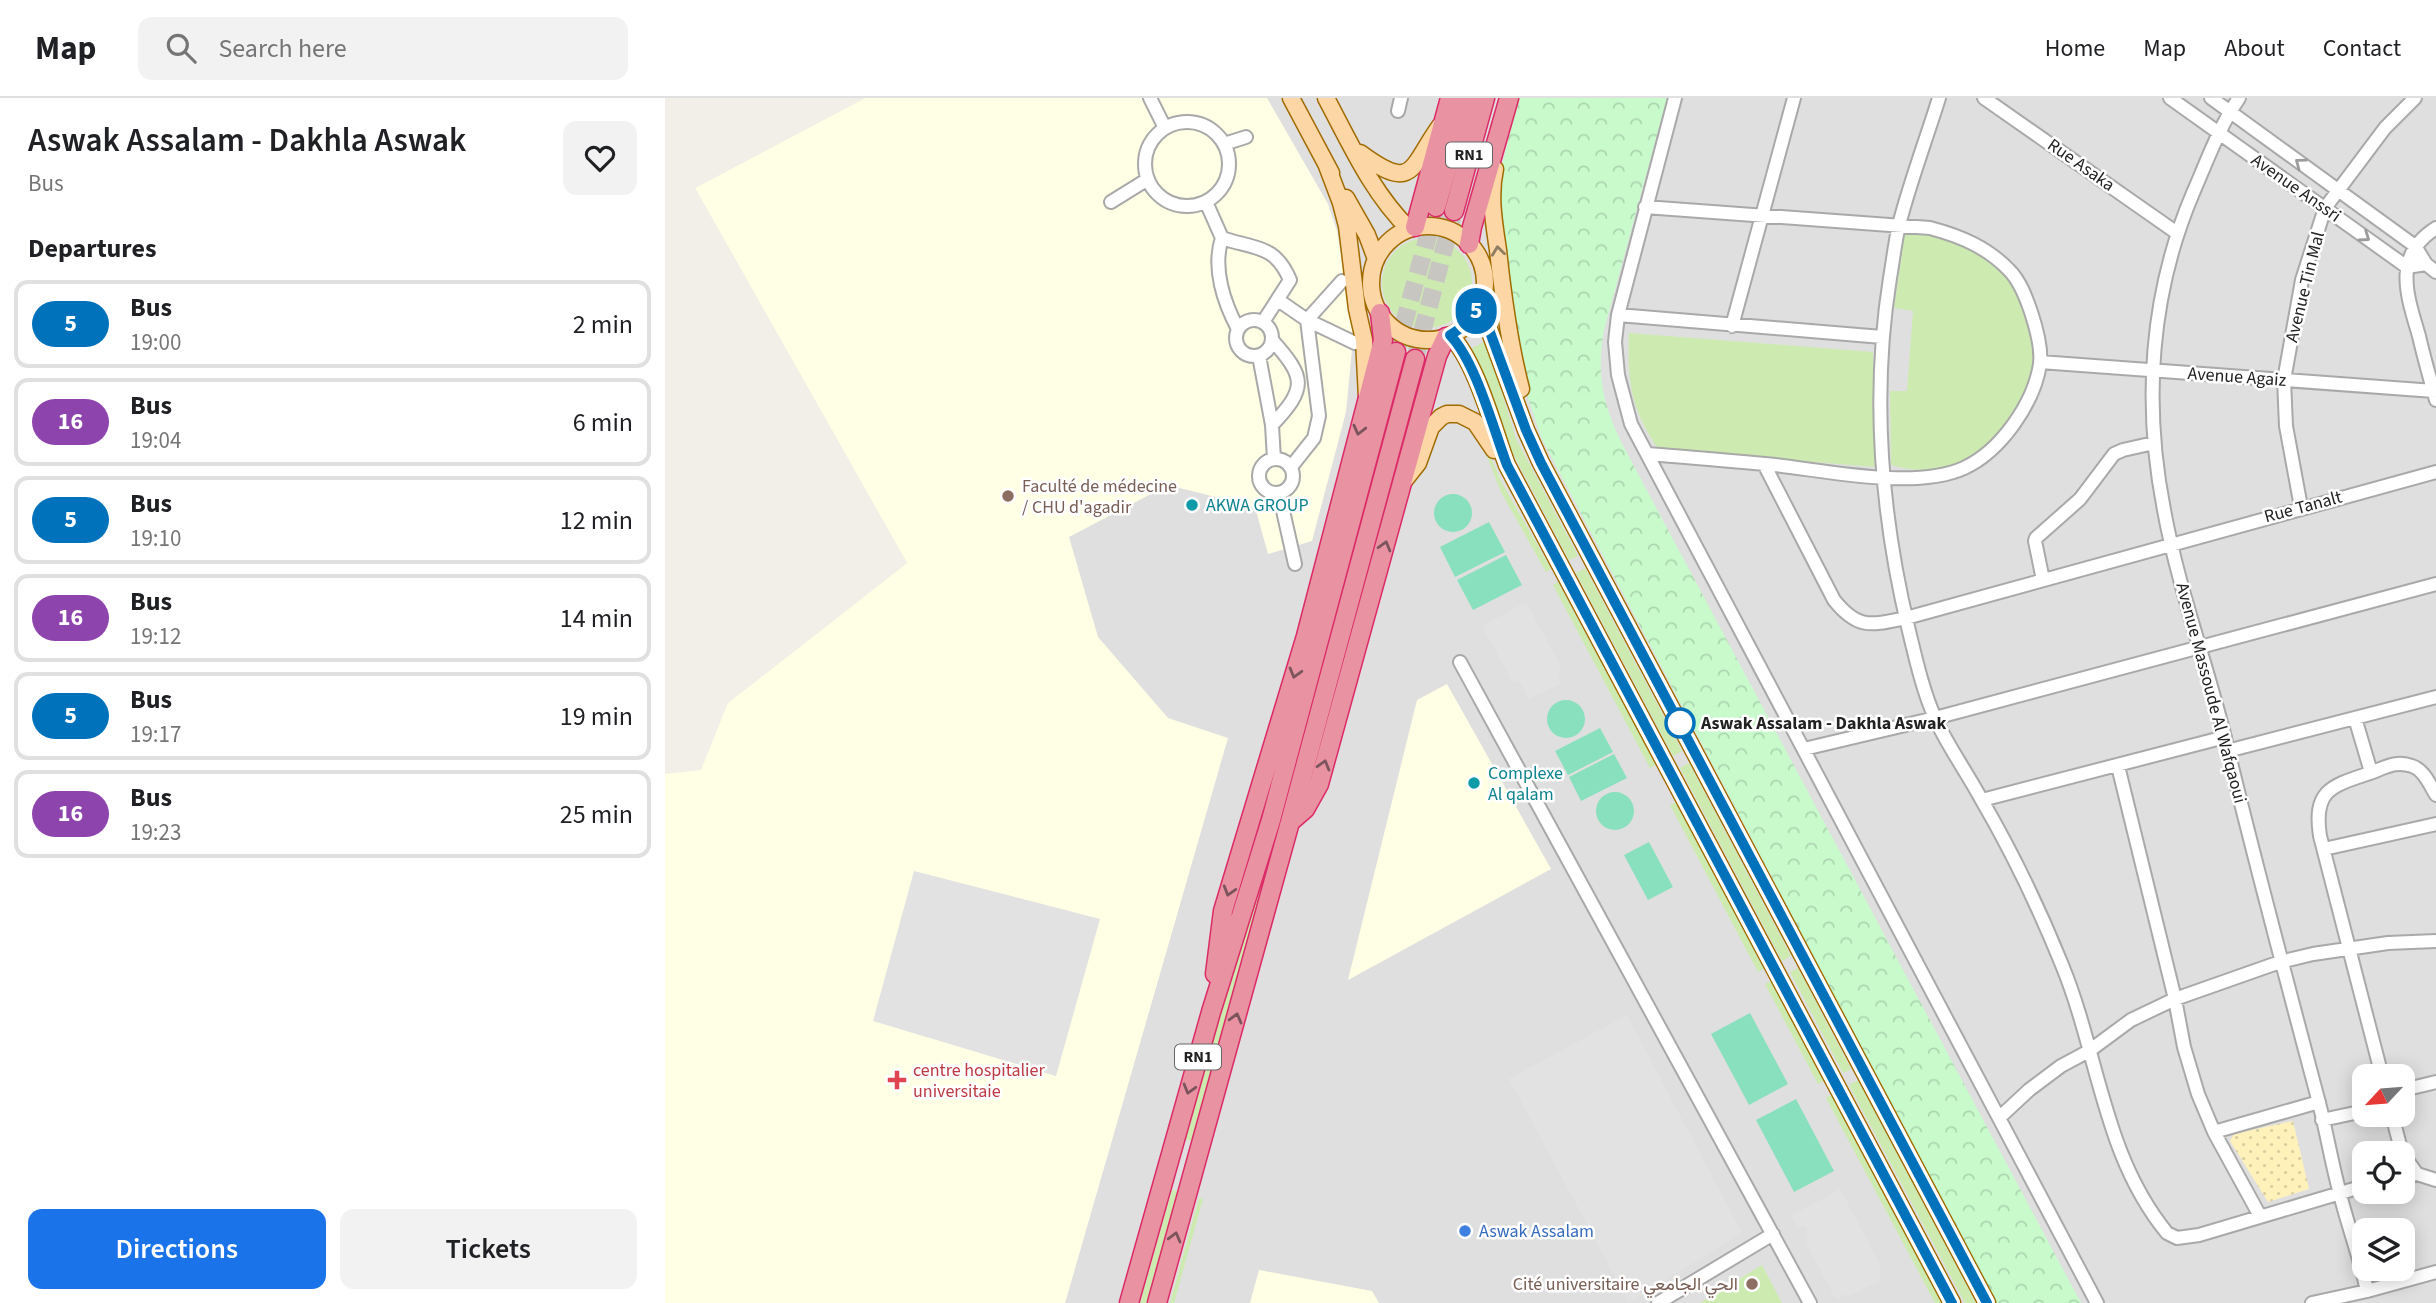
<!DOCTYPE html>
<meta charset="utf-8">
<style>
:root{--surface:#fff;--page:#f2f2f2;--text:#202124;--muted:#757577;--line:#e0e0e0;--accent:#1a73e8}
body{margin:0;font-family:"Source Sans 3",Vazirmatn,sans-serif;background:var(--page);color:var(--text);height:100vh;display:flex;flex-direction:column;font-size:26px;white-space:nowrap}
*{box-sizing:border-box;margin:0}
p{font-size:23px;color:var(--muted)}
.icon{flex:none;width:38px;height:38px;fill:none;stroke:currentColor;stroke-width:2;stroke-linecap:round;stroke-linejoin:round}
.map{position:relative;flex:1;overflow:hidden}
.panel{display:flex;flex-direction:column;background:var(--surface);width:665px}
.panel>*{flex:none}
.badge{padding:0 14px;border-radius:23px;font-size:24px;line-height:46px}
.needle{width:46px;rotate:244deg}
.buttons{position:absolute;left:1687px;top:966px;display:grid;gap:14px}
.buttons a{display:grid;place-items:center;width:63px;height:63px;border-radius:14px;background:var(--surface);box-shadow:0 4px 18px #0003;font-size:35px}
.map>.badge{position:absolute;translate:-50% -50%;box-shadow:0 0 0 4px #fff}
h2{padding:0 28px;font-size:26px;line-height:63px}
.round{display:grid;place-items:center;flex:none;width:74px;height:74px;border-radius:14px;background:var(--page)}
.overview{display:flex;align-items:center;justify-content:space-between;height:119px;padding:0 28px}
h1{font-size:33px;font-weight:600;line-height:52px}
.action{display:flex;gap:14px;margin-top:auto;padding:14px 28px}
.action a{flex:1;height:80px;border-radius:14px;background:var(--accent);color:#fff;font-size:28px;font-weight:600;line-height:80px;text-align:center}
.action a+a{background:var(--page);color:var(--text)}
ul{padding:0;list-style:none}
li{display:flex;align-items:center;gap:21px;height:88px;margin:0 14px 10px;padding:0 14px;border:4px solid var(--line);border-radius:14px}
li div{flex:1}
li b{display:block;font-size:26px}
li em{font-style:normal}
li .badge{min-width:77px;font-weight:700;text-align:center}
header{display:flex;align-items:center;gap:42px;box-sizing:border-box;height:98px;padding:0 35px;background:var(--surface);border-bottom:2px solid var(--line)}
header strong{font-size:33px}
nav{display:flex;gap:38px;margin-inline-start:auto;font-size:24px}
.search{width:490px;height:63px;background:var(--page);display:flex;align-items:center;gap:18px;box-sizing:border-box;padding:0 24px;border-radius:14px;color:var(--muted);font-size:26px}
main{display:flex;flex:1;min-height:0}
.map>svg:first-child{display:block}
.residential{fill:#e0dfdf;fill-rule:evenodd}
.education{fill:#ffffe5}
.grass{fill:#cdebb0}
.sand{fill:url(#sand-dots)}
.park{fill:url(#park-crowns)}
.pitch{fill:#88e0be}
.parking{fill:#e2e2e2}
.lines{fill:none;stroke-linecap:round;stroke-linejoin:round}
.highway-tunnel{stroke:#c8c6c1;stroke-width:18;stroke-dasharray:18 9;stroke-linecap:butt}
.minor-casing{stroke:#a9a9a9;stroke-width:16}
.major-casing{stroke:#a06b00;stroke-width:19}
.highway-casing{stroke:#dc2a67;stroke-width:21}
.minor{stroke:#fff;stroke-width:12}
.major{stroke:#fcd6a4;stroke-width:16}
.highway{stroke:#e892a2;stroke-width:18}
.oneway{stroke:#9c9c9c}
.oneway2{stroke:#8f7c63}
.oneway3{stroke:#7b545c}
.line-casing{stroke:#fff;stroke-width:16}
.line{stroke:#0072bc;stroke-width:10}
.education-dot{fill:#8d6e63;stroke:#fff;stroke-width:2.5}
.culture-dot{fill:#0f9aa8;stroke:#fff;stroke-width:2.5}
.stop-dot{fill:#fff;stroke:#0072bc;stroke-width:3.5}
.health-dot{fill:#e0444e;stroke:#fff;stroke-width:2.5}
.shop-dot{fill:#3f7fe0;stroke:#fff;stroke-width:2.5}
.labels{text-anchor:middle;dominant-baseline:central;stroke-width:5;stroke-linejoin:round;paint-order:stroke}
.shield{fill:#fff;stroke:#646464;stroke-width:2}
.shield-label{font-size:16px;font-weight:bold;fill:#222}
.street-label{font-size:18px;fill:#222;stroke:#fff}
.education-label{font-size:18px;fill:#785e54;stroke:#fff;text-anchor:start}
.culture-label{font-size:18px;fill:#0d838f;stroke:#fff;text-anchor:start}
.stop-label{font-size:18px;font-weight:bold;fill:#222;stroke:#fff;text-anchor:start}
.health-label{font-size:18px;fill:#be3a42;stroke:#fff;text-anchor:start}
.shop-label{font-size:18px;fill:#366cbe;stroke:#fff;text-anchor:start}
</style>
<header>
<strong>Map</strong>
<div class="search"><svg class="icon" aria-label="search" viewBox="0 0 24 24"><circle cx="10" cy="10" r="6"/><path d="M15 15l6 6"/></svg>Search here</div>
<nav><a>Home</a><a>Map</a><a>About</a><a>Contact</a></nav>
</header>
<main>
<section class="panel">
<div class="overview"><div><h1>Aswak Assalam - Dakhla Aswak</h1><p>Bus</p></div><a class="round"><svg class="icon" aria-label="heart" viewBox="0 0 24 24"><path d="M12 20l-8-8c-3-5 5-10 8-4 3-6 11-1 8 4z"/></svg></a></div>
<h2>Departures</h2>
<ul>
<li><span class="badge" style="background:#0072bc;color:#fff">5</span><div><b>Bus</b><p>19:00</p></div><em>2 min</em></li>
<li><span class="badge" style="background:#8e44ad;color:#fff">16</span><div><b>Bus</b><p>19:04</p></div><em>6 min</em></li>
<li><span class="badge" style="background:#0072bc;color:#fff">5</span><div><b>Bus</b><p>19:10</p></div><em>12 min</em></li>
<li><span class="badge" style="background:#8e44ad;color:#fff">16</span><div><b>Bus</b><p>19:12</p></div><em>14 min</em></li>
<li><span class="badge" style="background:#0072bc;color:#fff">5</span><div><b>Bus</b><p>19:17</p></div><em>19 min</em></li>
<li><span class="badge" style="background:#8e44ad;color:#fff">16</span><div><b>Bus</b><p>19:23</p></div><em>25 min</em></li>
</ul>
<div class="action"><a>Directions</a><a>Tickets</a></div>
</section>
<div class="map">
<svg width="1771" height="1205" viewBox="0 0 1771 1205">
<defs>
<pattern id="sand-dots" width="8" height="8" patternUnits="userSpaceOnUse" patternTransform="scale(1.75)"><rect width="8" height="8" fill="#fff1ba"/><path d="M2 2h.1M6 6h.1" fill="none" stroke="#dacea0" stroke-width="1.8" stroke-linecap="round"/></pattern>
<pattern id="park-crowns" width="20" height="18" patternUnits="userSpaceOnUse" patternTransform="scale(1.75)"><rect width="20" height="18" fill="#c8facc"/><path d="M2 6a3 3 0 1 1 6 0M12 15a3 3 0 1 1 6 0" fill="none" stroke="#acd6af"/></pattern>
</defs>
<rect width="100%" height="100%" fill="#f2efe9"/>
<path class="residential" d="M 200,0 L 1771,0 L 1771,1205 L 400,1205 L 518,795 L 63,605 L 242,465 L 30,90 ZM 1699,978 L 1738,978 L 1738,1017 L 1699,1017 ZM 1699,1055 L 1738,1055 L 1738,1094 L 1699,1094 ZM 1699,1132 L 1738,1132 L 1738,1171 L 1699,1171 Z"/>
<path class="education" d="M 200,0 L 602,0 L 663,106 L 672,133 L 689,230 L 681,314 L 647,443 L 603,456 L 590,409 L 503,387 L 404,439 L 433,539 L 503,620 L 563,640 L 400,1205 L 0,1205 L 0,676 L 36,672 L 63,605 L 242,465 L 30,90 Z
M 782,586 L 886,771 L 683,882 L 752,602 Z
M 594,1172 L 707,1193 L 714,1205 L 585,1205 Z"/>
<path class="grass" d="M 1256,133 C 1280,138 1310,147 1329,164 C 1343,176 1351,192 1357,209 C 1364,225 1369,243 1369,261 C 1370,304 1316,365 1273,371 C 1258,374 1241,371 1226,367 L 1225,293 L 1242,293 L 1248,213 L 1229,210 L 1240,134 Z
M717 185a45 45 0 1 1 90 0a45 45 0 1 1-90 0Z
M 964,235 L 1208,254 L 1210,369 L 993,351 C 966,310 962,284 964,235 Z
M 821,243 L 851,341 L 913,458 L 904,462 L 842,344 L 814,269 L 805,251 Z
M 819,345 L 837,385 L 886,471 L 881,474 L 836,394 L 817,346 Z
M 920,470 L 1017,653 L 1008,658 L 911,475 Z
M 893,484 L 991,667 L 985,670 L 888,487 Z
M 1024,665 L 1126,858 L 1117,863 L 1015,670 Z
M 622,679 L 628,680 L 530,1044 L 520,1041 L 596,763 Z
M 1011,704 L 1099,871 L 1093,874 L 1005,707 Z
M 1133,870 L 1186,971 L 1178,975 L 1125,874 Z
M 1106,883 L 1159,983 L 1153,986 L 1100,886 Z
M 1193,982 L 1311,1205 L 1300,1205 L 1184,987 Z
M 1166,997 L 1277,1205 L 1270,1205 L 1161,1000 Z
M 507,1092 L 516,1094 L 485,1205 L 475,1205 Z
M 534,1100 L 538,1101 L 509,1205 L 505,1205 Z
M 1097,1167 L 1117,1205 L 1035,1205 Z"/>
<path class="sand" d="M 1628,1023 L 1644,1091 L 1603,1104 L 1565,1043 L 1569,1036 Z"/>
<path class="park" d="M 853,0 L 1002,0 L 939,232 C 930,281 940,314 963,357 L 1416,1205 L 1330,1205 L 877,341 L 857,283 L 832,88 Z"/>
<path class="pitch" d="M769 415a19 19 0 1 1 38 0a19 19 0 1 1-38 0Z
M 824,424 L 840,454 L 790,479 L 775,449 Z
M 841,457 L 857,487 L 808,512 L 792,482 Z
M882 621a19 19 0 1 1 38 0a19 19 0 1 1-38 0Z
M 935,630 L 948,654 L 903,677 L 890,653 Z
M 949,656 L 962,680 L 916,703 L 904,679 Z
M931 713a19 19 0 1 1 38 0a19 19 0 1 1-38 0Z
M 984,744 L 1008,789 L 983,802 L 959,757 Z
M 1085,915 L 1123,986 L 1084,1007 L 1046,936 Z
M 1131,1001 L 1169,1073 L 1129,1094 L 1091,1022 Z"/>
<path class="parking" d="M 861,504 L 896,568 L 893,577 L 897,585 L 864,601 L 853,581 L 851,585 L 847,583 L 817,528 Z
M 249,773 L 435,821 L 391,978 L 208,923 Z
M 962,917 L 1077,1135 L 964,1205 L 844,981 Z
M 1175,1091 L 1216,1168 L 1214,1176 L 1217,1182 L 1180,1200 L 1177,1195 L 1174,1201 L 1170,1200 L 1141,1145 L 1142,1130 L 1138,1128 L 1132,1129 L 1126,1118 Z"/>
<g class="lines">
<path class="highway-tunnel" d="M 731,254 L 771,109
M 750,261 L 789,113"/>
<defs>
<path id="minor" d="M 485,0 L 500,30
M 1010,0 L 953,217 L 950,244 L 953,277 L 966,326 L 1432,1205
M 1274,0 C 1261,42 1245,84 1234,127 C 1230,144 1228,163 1225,180 C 1206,299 1216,417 1244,533 C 1251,562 1258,593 1270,620 C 1282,647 1301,673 1315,699 C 1346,752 1374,810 1397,867 C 1434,957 1438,1057 1502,1135 L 1512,1140 L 1534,1137 L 1699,1088
M 1319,0 L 1512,135
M 1505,0 L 1742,169 L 1761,166
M 1546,0 L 1750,148 L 1761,166 L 1771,174
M 1574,0 C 1554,29 1542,63 1528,95 C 1485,196 1478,305 1499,412 C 1513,489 1541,563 1560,640 C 1589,761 1621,880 1653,1001 C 1661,1031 1666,1062 1674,1092 C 1682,1126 1695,1159 1702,1193
M 733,13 L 736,0
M480 66a42 42 0 1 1 84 0a42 42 0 1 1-84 0Z
M 559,46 L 581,39
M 446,104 L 483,81
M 541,104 L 557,140 C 589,151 610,146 625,182 L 598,224
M 980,109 L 1265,130 C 1295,138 1322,149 1344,172 C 1355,183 1361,199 1366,214 C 1371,229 1377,249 1375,266 C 1369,305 1336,353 1299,370 C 1251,392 1162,373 1110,367 C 1067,363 1025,359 982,356
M 1771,130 C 1727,158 1742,197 1754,238 C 1759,260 1765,281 1771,302
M 557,140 C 547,170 559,205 573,231
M 613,202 L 642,222 L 690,245
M 953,217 L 1217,239
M571 240a18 18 0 1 1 36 0a18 18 0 1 1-36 0Z
M 1067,228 L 1129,0
M 594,258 L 607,327 L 609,361
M 1375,264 L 1769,293
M 607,327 C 642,290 641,280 607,242
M594 378a17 17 0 1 1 34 0a17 17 0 1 1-34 0Z
M 1099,366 L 1169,502 C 1193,532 1206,527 1241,520 L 1771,374
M 626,369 L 649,340 L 654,318 L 642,222 L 677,183
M 614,395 L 630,466
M 1636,409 L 1621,328 L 1619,282 L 1637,182 L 1660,110 L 1720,30 L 1750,0
M 1378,482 L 1370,443 L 1371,440 L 1415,401 L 1449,356 L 1458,352 L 1489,345
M 795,564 L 1145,1205
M 1690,620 L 1706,674
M 1139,651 L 1270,620 L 1771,486
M 1562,653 L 1771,599
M 1453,668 L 1510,901 L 1519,949 L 1533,996 L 1549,1034 L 1595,1118
M 1317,702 L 1560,639
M 1659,751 L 1771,726
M 1717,978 L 1655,738 C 1648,692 1666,688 1705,675 C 1719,670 1731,662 1747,668 C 1759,672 1765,687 1771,697
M 1738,992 L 1771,984
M 1727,1017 L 1737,1055
M 1335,1019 L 1364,992 L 1396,968 L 1424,953 L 1466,922 L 1510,901 L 1615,864 L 1648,856 L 1723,845 L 1771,843
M 1657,1022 L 1699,1013
M 1549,1034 L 1654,1004
M 1738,1056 L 1752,1076 L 1771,1082
M 1738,1079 L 1752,1076
M 993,1205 L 1108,1136
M 1647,1205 L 1702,1193 L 1771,1174"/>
<path id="major" d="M 626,0 L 666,75
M 661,0 C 685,45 707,95 744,131
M 695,55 C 749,95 745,70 775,28
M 662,68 L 676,105 L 682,128 L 692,211 L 699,242 L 702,299
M 830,71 C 824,98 829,125 833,152 C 838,199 844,245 856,291
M 681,100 L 702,137 L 711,161
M706 185a57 57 0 1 1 114 0a57 57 0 1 1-114 0Z
M 815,207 L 861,332 L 876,365 L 1322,1205
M 785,237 C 812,265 828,330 842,367 L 1287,1205
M 738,384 L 753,365 L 766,329 L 776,319 L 782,316 L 794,316 L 810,324 L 829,352"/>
<path id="highway" d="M 771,109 L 802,0
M 789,113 L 820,0
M 750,129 L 785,0
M 804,146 L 807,129 L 844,0
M 625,724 L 640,711 L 654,686 L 772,258 L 781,239
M 550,876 L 558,813 L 641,538 L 718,242 L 715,215
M 464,1205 L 546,914 L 606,722 L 731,254
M 492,1205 L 625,724 L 750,261"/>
</defs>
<use href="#minor" class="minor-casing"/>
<use href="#major" class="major-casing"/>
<use href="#highway" class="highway-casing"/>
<use href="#minor" class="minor"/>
<use href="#major" class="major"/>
<use href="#highway" class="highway"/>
</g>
<defs><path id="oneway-chevron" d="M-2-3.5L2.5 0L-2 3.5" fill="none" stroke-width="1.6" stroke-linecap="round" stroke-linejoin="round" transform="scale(1.75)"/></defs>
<g class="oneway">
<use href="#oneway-chevron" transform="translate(1635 65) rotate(-143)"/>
<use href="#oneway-chevron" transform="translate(1700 139) rotate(35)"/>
</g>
<use class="oneway2" href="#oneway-chevron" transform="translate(833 153) rotate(-97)"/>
<g class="oneway3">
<use href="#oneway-chevron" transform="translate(694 332) rotate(104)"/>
<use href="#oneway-chevron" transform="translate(720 448) rotate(-74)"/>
<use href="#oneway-chevron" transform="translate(630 575) rotate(106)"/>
<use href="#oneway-chevron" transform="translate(659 667) rotate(-74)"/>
<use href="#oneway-chevron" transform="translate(564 793) rotate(107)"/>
<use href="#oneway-chevron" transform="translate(571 920) rotate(-75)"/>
<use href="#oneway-chevron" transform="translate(524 991) rotate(106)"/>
<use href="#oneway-chevron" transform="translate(510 1139) rotate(-75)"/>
</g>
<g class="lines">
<defs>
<path id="line" d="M 1287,1205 L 842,367 C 828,330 811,264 785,237 C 799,229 807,221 815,207 L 861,332 L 876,365 L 1322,1205"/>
</defs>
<use href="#line" class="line-casing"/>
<use href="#line" class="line"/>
</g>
<g class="education-dot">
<circle cx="343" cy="398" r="7"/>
<circle cx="1087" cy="1186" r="7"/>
</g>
<g class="culture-dot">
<circle cx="527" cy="407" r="7"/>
<circle cx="809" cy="685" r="7"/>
</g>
<circle class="stop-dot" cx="1015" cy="625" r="14"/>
<path class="health-dot" d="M228.5 971.5h7v7h7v7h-7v7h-7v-7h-7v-7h7z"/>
<circle class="shop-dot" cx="800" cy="1133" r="7"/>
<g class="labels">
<g class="shield">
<rect x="781" y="44.5" width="46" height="25" rx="5"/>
<rect x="510" y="946.5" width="46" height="25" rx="5"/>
</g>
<g class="shield-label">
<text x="804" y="57">RN1</text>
<text x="533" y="959">RN1</text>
</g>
<g class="street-label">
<text transform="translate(1416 67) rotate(35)">Rue Asaka</text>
<text transform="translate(1631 90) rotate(35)">Avenue Anssri</text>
<text transform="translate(1640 189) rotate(-76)">Avenue Tin Mal</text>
<text transform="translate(1572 279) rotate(4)">Avenue Agaiz</text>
<text transform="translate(1638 409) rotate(-15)">Rue Tanalt</text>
<text transform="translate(1546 595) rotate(75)">Avenue Massoude Al Wafqaoui</text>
</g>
<g class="education-label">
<text x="357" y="388">Faculté de médecine<tspan x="357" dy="21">/ CHU d'agadir</tspan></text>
<text x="1073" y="1186" text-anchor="end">Cité universitaire الحي الجامعي</text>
</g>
<g class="culture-label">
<text x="541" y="407">AKWA GROUP</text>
<text x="823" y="675">Complexe<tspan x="823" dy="21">Al qalam</tspan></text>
</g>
<g class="stop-label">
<text x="1036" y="625">Aswak Assalam - Dakhla Aswak</text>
</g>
<g class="health-label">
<text x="248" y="972">centre hospitalier<tspan x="248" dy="21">universitaie</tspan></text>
</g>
<g class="shop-label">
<text x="814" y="1133">Aswak Assalam</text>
</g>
</g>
</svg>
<div class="buttons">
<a><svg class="needle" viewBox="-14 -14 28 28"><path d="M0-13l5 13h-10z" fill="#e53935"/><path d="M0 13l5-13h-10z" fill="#757577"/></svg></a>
<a><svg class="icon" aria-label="locate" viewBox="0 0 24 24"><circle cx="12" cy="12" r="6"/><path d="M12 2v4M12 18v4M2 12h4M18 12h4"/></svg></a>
<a><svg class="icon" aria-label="layers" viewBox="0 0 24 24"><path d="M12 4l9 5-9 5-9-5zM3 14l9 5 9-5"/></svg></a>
</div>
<b class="badge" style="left:811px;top:213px;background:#0072bc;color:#fff">5</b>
</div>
</main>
